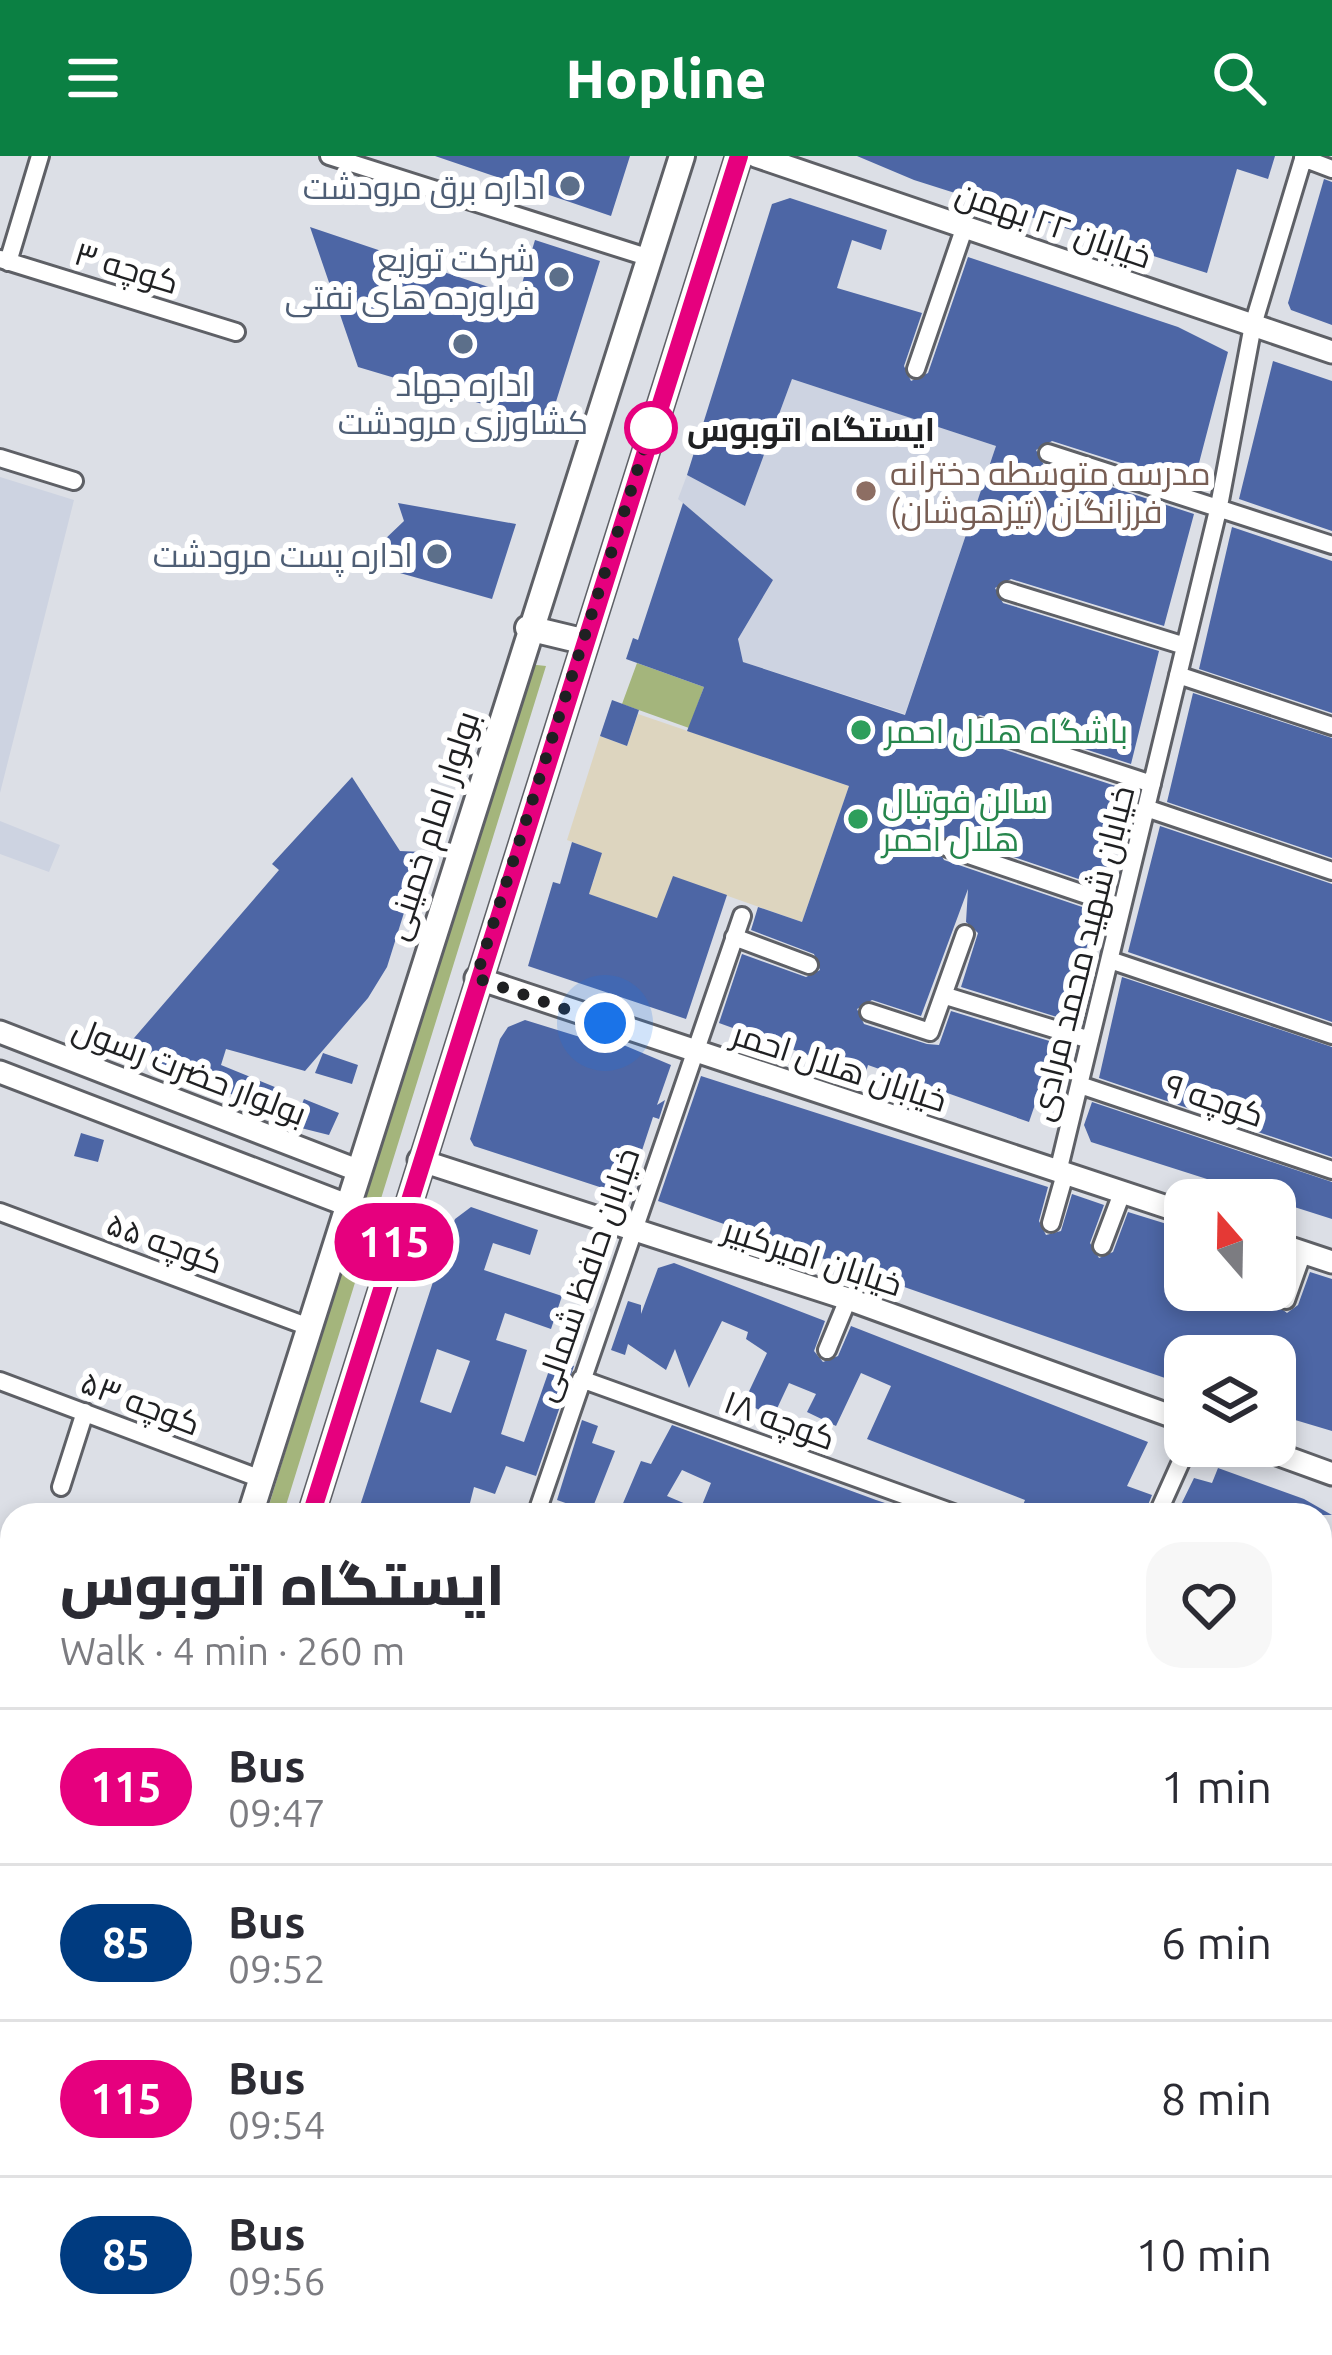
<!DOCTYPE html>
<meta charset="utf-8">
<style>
:root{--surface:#fff;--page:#f7f7f7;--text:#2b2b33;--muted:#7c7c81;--line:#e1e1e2;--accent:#0b8043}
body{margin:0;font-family:Ubuntu,Cairo,sans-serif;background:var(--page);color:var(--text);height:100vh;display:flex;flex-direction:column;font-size:45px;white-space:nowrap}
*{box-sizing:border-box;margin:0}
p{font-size:39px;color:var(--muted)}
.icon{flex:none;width:66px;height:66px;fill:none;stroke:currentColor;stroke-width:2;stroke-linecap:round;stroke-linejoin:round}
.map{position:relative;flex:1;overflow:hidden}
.details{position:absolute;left:0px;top:1347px;width:1332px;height:852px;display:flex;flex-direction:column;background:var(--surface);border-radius:36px 36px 0 0;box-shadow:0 6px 18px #0003}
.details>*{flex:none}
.badge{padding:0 24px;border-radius:39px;font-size:42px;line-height:78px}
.needle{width:78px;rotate:340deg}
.tools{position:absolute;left:1164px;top:1023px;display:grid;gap:24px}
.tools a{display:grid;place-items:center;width:132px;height:132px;border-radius:24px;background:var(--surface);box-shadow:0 6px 18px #0003;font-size:60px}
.you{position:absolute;width:60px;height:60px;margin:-30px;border:9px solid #fff;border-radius:50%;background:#1a73e8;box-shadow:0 0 0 18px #1a73e833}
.map>.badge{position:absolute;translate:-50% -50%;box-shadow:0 0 0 6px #fff}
.round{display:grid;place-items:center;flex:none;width:126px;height:126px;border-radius:36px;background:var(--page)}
.head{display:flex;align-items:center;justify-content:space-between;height:204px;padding:0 60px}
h1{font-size:57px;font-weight:800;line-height:90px}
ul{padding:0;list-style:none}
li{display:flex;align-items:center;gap:36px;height:156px;padding:0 60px;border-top:3px solid var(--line)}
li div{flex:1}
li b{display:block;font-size:45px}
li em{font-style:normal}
li .badge{min-width:132px;font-weight:700;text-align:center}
header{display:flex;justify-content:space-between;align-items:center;height:156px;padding:0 60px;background:var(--accent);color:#fff;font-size:54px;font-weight:800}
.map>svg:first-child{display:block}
.commercial{fill:#ddd5bf}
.built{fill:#cdd3e1}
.green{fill:#a4b57c}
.building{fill:#4d66a5;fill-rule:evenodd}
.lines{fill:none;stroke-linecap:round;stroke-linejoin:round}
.minor-casing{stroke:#5e6066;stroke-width:22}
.tertiary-casing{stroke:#5e6066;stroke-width:27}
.secondary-casing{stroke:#5e6066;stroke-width:30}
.minor{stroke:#fff;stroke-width:16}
.tertiary{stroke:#fff;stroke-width:21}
.secondary{stroke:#fff;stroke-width:24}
.line-casing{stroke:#fff;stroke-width:27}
.line{stroke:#e6007e;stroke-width:18}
.walk{stroke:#1f2022;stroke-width:12;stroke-dasharray:0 21.6}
.service-dot{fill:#5c6f8a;stroke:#fff;stroke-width:4.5}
.stop-dot{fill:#fff;stroke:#e6007e;stroke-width:6}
.education-dot{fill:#8d6e63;stroke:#fff;stroke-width:4.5}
.leisure-dot{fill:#2e9e5b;stroke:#fff;stroke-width:4.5}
.labels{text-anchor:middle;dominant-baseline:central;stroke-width:12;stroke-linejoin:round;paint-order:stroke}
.service-label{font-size:33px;fill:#4e5e75;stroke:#fff;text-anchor:end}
.street-label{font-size:33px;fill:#1f2022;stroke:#fff}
.stop-label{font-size:33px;font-weight:bold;fill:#1f2022;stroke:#fff;text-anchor:start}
.education-label{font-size:33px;fill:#785e54;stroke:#fff;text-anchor:start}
.leisure-label{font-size:33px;fill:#27864d;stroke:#fff;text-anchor:start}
</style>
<header><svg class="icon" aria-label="menu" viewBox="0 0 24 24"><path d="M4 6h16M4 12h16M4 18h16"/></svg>Hopline<svg class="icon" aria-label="search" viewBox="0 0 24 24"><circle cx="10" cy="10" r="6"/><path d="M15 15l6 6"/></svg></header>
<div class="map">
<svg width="1332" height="2199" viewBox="0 0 1332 2199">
<rect width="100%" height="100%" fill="#dcdfe6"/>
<path class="commercial" d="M 638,558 L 849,630 L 802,766 L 674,721 L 657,762 L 560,728 L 593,727 L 601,697 L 567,684 L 600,580 L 627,590 Z"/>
<path class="built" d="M 792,223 L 996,290 L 905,558 L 743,506 L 738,483 L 773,424 L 678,343 L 687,319 L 745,350 Z
M 0,321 L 74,344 L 0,637 Z
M 0,665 L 60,689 L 49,716 L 0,698 Z"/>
<path class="green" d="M 637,507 L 704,531 L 689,572 L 622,548 Z
M 528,508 L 546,510 L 283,1359 L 266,1359 Z"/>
<path class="building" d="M 435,0 L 630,0 L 611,60 Z
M 857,0 L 1275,0 L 1268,23 L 1237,13 L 1207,117 L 914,24 Z
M 1324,23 L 1332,26 L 1332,169 L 1291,154 L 1288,147 Z
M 790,42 L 887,74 L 881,94 L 852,84 L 837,132 L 922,157 L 904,210 L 911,225 L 928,217 L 968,101 L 1178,171 L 1228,196 L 1193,330 L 1052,285 L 1036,294 L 1044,309 L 1194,358 L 1164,470 L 1011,423 L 995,432 L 1003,447 L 1159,495 L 1131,608 L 980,559 L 964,568 L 972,583 L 1125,633 L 1102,731 L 952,680 L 936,689 L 944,704 L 1097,756 L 1067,859 L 1057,861 L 961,831 L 978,777 L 966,766 L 968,733 L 921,860 L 872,844 L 857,853 L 864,868 L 927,888 L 939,889 L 951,855 L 1056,887 L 1029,966 L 868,909 L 866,916 L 830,907 L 719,867 L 742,798 L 806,821 L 820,814 L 814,798 L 751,774 L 758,751 L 802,766 L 849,630 L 687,575 L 704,531 L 626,503 L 633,482 L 638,484 L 683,347 L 773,424 L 738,483 L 743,506 L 905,559 L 996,290 L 792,223 L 745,350 L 687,319 L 772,48 Z
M 310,71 L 518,141 L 535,84 L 600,105 L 549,268 L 358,211 Z
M 1273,205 L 1332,225 L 1332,375 L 1239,343 Z
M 398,347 L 516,368 L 492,443 L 361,406 L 404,365 Z
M 1232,371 L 1332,405 L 1332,557 L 1199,513 Z
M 1193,537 L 1332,582 L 1332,702 L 1167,646 Z
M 612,544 L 639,554 L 627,590 L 600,580 Z
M 352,621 L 400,695 L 423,696 L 387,811 L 368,842 L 305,915 L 226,893 L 221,909 L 287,936 L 272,954 L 122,896 L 279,714 L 272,708 Z
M 1160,670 L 1332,728 L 1332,866 L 1128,796 Z
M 572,686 L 602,697 L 589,738 L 657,762 L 673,720 L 727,739 L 686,863 L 528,810 L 553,726 L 560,728 Z
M 1122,821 L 1332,891 L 1332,1001 L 1099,922 Z
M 525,864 L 593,885 L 595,877 L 671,909 L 657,949 L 665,944 L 659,963 L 653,961 L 627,1040 L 474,990 L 470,983 L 500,883 L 508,871 Z
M 323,897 L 358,909 L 352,928 L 315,917 Z
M 701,920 L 1048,1031 L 1039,1065 L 1046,1079 L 1061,1075 L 1072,1038 L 1104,1049 L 1090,1087 L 1099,1102 L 1113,1096 L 1128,1056 L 1170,1069 L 1185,1076 L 1185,1134 L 1275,1134 L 1275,1105 L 1285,1108 L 1274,1147 L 1287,1157 L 1298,1149 L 1310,1116 L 1332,1123 L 1332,1275 L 1275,1258 L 1275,1200 L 1185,1200 L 1185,1229 L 658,1045 Z
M 304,943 L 339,957 L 329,979 L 293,970 Z
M 1092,946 L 1332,1026 L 1332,1063 L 1091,986 L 1084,969 Z
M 81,977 L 104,984 L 98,1006 L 74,1000 Z
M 471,1051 L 538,1074 L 530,1099 L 493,1087 L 484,1114 L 562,1140 L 551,1173 L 505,1157 L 496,1184 L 527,1194 L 501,1278 L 524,1286 L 553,1203 L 574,1210 L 536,1320 L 506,1310 L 495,1338 L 474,1331 L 467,1359 L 357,1359 L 446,1086 L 455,1063 ZM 437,1193 L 470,1205 L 451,1257 L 420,1246 Z
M 674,1107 L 825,1165 L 814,1195 L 823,1206 L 838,1200 L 851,1170 L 1148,1286 L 1127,1330 L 1152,1339 L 1144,1359 L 1046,1359 L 1023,1349 L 1025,1344 L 867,1283 L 891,1230 L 861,1217 L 836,1270 L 807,1256 L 816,1238 L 789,1227 L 774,1259 L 761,1255 L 744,1246 L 767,1197 L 746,1183 L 748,1176 L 722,1165 L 689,1232 L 675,1193 L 666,1214 L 628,1188 L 625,1199 L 611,1194 L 628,1145 L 641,1149 L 641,1158 L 658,1112 Z
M 582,1264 L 598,1270 L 592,1287 L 615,1295 L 591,1356 L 557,1344 Z
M 672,1269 L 876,1344 L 921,1359 L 618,1359 L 641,1305 L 651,1308 ZM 682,1314 L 711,1327 L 700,1354 L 667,1340 Z
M 1218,1312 L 1304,1343 L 1332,1359 L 1176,1359 L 1194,1322 L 1212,1327 Z"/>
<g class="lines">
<defs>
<path id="minor" d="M 329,0 L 650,102
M 1303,2 L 1332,13
M 0,103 L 236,176
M 8,106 L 40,0
M 916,213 L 964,73
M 1048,297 L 1332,389
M 0,302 L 74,325
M 1007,435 L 1185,490
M 1178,519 L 1332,570
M 976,571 L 1152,628
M 1146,652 L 1332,715
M 948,692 L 1122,751
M 734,781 L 809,809
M 1110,804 L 1332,879
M 946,840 L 1090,884
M 869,856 L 930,876 L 965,778
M 1080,929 L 1332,1014
M 1058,1016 L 1219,350 L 1253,169 L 1304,0
M 0,1056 L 309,1171
M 1051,1067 L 1065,1018
M 1102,1090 L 1122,1037
M 1286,1144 L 1303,1096
M 827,1194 L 848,1143
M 581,1223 L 959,1359
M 0,1225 L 261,1323
M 61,1331 L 85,1256
M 536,1359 L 742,760
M 1157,1359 L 1188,1290
M 0,1416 L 12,1421
M 1320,1552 L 1332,1556
M 0,1557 L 12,1561
M 1320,1692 L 1332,1697
M 1320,1833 L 1332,1837
M 0,1885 L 12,1888
M 1320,1920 L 1332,1888
M 1320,2154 L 1332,2160
M 589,2187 L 623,2199
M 958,2187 L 990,2198
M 1304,2191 L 1306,2187
M 257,2199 L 261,2187
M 868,2199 L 872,2187
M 1214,2199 L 1219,2187"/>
<path id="tertiary" d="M 756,0 L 1332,196
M 476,822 L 1185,1057
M 0,876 L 357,1014
M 0,916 L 347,1049
M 419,1004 L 848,1143 L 1185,1265
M 1275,1087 L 1332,1106
M 1255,1290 L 1332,1318"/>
<path id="secondary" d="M 528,472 L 582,485
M 250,1359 L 682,0
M 311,1359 L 739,0
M 0,2169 L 12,2127
M 46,2199 L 49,2187"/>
</defs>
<use href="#minor" class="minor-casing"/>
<use href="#tertiary" class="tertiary-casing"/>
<use href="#secondary" class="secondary-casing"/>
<use href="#minor" class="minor"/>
<use href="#tertiary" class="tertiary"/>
<use href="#secondary" class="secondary"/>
</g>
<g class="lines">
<defs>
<path id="line" d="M 311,1359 L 739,0"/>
</defs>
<use href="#line" class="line-casing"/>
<use href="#line" class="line"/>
<path class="walk" d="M 605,867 L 476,822 L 653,265 L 651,272"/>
</g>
<g class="service-dot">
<circle cx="570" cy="30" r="12"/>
<circle cx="559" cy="121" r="12"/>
<circle cx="463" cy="188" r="12"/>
<circle cx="437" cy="398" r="12"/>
</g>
<circle class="stop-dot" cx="651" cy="272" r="24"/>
<circle class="education-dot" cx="866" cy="335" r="12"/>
<g class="leisure-dot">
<circle cx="861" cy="574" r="12"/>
<circle cx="858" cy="663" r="12"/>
</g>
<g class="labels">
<g class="service-label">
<text x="546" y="30">اداره برق مرودشت</text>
<text x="535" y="102">شرکت توزیع<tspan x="535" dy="38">فراورده های نفتی</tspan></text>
<text x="463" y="227" text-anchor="middle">اداره جهاد<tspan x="463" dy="38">کشاورزی مرودشت</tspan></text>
<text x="413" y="398">اداره پست مرودشت</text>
</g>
<g class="street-label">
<text transform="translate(1054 68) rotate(19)">خیابان ۲۲ بهمن</text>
<text transform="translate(127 111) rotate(17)">کوچه ۳</text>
<text transform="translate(431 669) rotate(-72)">بولوار امام خمینی</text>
<text transform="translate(1081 797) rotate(-76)">خیابان شهید محمد مرادی</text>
<text transform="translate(840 910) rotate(18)">خیابان هلال احمر</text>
<text transform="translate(190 914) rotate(21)">بولوار حضرت رسول</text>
<text transform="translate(1215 943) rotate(19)">کوچه ۹</text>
<text transform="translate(165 1086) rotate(20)">کوچه ۵۵</text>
<text transform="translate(813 1100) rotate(18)">خیابان امیرکبیر</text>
<text transform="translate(585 1118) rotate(-71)">خیابان حافظ شمالی</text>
<text transform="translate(141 1246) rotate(21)">کوچه ۵۳</text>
<text transform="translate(780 1263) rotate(20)">کوچه ۱۸</text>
</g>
<g class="stop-label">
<text x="687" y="272">ایستگاه اتوبوس</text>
</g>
<g class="education-label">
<text x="890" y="316">مدرسه متوسطه دخترانه<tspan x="890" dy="38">فرزانگان (تیزهوشان)</tspan></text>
</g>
<g class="leisure-label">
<text x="885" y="574">باشگاه هلال احمر</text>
<text x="882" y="644">سالن فوتبال<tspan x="882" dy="38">هلال احمر</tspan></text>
</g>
</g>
</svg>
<div class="tools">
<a><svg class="needle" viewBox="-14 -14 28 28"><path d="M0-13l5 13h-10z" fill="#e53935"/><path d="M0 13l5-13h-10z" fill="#7c7c81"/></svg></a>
<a><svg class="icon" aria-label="layers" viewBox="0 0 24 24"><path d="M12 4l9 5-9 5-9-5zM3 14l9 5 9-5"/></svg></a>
</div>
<div class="you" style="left:605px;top:867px"></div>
<b class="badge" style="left:394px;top:1086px;background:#e6007e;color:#fff">115</b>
<section class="details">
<div class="head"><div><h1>ایستگاه اتوبوس</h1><p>Walk · 4 min · 260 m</p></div><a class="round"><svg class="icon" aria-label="heart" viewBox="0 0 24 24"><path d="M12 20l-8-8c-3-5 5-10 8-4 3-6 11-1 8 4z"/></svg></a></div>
<ul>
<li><span class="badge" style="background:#e6007e;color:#fff">115</span><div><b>Bus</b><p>09:47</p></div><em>1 min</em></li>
<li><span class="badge" style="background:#003b80;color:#fff">85</span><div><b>Bus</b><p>09:52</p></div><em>6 min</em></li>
<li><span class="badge" style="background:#e6007e;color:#fff">115</span><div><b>Bus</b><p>09:54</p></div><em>8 min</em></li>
<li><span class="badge" style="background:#003b80;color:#fff">85</span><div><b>Bus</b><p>09:56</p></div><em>10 min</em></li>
</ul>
</section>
</div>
